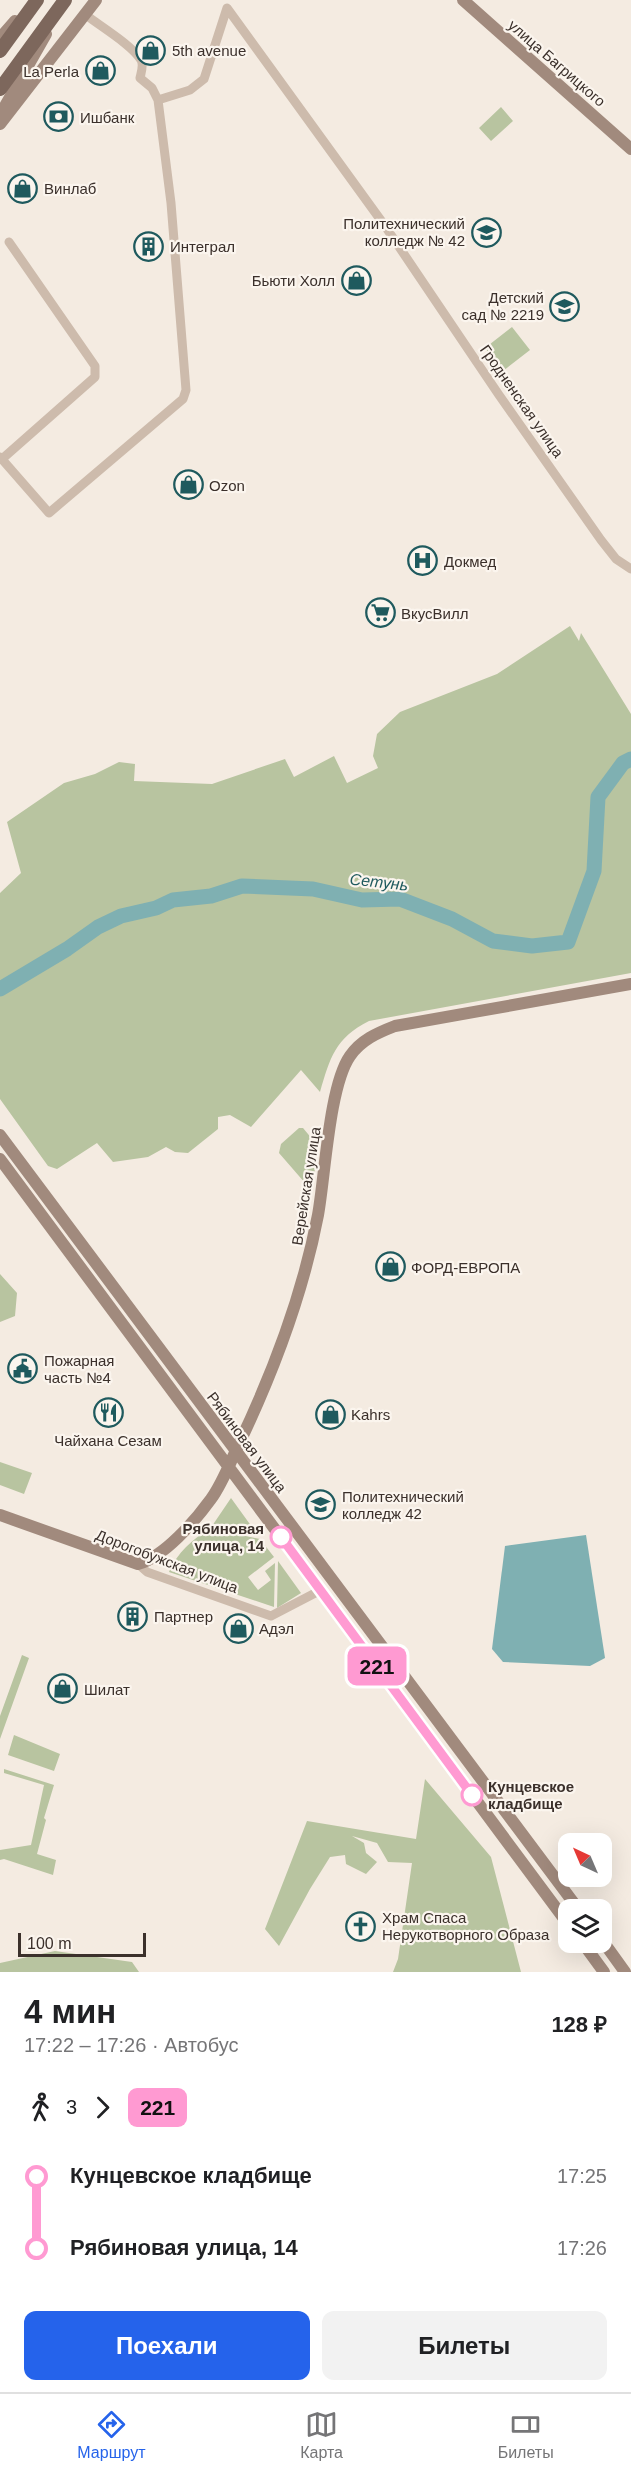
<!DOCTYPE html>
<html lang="ru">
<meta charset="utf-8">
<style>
:root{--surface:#fff;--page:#f2f2f2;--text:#202124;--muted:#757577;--line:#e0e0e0;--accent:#2563eb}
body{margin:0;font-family:Arial,sans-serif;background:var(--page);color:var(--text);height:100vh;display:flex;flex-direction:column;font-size:22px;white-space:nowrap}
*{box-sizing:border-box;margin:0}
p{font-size:20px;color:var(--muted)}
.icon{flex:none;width:33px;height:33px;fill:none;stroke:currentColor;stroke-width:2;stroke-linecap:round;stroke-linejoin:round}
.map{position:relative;height:1972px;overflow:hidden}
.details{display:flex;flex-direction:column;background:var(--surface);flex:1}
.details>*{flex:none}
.badge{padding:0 12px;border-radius:9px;font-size:21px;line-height:39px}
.needle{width:39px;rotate:316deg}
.buttons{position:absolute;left:558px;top:1833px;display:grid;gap:12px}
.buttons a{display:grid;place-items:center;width:54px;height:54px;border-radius:12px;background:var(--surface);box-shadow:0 6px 24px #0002;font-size:30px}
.scale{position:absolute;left:18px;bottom:15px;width:128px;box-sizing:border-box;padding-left:6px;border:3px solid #3b302b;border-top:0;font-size:16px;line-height:21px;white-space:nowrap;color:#3b302b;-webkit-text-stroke:4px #fbf5ee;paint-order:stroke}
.map>.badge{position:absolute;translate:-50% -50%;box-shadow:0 0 0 3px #fff}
.legs{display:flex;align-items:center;gap:9px;height:66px;padding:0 24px;font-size:20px}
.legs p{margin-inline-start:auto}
.summary{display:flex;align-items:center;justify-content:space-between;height:102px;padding:0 24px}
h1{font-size:33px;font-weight:800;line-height:45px}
.action{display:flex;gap:12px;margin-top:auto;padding:12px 24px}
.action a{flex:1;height:69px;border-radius:12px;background:var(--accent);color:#fff;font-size:24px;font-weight:800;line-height:69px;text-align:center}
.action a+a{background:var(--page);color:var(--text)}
ul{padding:0 24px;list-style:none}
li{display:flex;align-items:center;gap:21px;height:72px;font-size:22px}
li i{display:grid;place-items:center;width:9px;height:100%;margin:0 8px;background:currentColor}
li i::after{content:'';width:15px;height:15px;margin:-8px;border:4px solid;border-radius:50%;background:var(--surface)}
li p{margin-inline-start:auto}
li:first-child i{background:linear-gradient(#0000 50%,currentColor 0)}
li:last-child i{background:linear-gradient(currentColor 50%,#0000 0)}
.menu{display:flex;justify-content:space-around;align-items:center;height:84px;border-top:2px solid var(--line);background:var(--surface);font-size:16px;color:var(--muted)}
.menu a{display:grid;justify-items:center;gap:3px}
.menu .current{color:var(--accent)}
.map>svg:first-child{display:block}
.green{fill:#b8c4a0}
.water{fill:#7fb0b2}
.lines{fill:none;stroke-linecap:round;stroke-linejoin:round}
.river{stroke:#7fb0b2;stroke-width:15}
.street{stroke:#cdbbac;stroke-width:9}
.secondary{stroke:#a18a7d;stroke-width:12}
.primary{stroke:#7d675c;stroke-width:14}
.line-1-casing{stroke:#fff;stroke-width:14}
.line-1{stroke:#ff9ad2;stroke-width:9}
.stop-1-dot{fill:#fff;stroke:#ff9ad2;stroke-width:3}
.labels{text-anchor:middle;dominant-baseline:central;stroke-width:4.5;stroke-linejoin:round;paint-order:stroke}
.poi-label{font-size:15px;fill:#3b302b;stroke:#fbf5ee;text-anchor:start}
.street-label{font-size:15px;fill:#3b302b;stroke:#fbf5ee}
.stop-label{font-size:15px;font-weight:bold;fill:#3b302b;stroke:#fbf5ee;text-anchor:end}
.water-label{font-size:16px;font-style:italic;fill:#1f5a5e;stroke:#fbf5ee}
</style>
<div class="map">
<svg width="631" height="1972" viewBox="0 0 631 1972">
<rect width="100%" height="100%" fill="#f4ebe1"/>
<path class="green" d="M 501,107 L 513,121 L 491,141 L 479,128 Z
M 512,327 L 530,350 L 503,371 L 485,348 Z
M 570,626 L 579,641 L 581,633 L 631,714 L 631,973 L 369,1021 C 335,1038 330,1058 320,1092 L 301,1070 L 251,1127 L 230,1115 L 218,1117 L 218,1129 L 188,1153 L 175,1152 L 166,1147 L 148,1157 L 113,1162 L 97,1143 L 57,1169 L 48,1166 L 0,1099 L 0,893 L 21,873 L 7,822 L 64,783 L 95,774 L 119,762 L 135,764 L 134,781 L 212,784 L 285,759 L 294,777 L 334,756 L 347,783 L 378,768 L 373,756 L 377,734 L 400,712 L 497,674 Z
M 299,1128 L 303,1128 L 318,1146 L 312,1191 L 279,1153 L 281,1144 Z
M 0,1274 L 17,1293 L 15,1316 L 0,1322 Z
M 0,1462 L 32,1473 L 24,1494 L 0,1485 Z
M 231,1498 L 257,1534 L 212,1526 Z
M 209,1528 L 260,1539 L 274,1557 L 248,1577 L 258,1590 L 271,1580 L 265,1571 L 275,1563 L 274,1607 L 169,1572 C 177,1552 193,1540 209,1528 Z
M 278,1561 L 301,1593 L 277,1608 Z
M 22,1655 L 29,1658 L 0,1739 L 0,1716 Z
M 14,1735 L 60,1754 L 54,1771 L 8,1755 Z
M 4,1769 L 54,1785 L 44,1818 L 46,1820 L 37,1854 L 56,1860 L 53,1875 L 4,1859 L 0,1860 L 0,1850 L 31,1845 L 44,1785 L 4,1773 Z
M 425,1779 L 491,1857 L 521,1972 L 393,1972 L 398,1959 L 412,1863 L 388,1862 L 377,1843 L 352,1836 L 364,1843 L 366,1853 L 377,1862 L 366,1874 L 346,1864 L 345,1855 L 330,1857 L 310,1889 L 279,1946 L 265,1929 L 307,1821 L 416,1839 Z
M 55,1951 L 132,1962 L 139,1972 L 0,1972 L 0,1963 Z"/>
<path class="water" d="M 586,1535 L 605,1658 L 590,1666 L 503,1662 L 492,1649 L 505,1546 Z"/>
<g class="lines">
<path class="river" d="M 0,989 L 67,949 L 98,927 L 121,916 L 156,908 L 173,900 L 211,896 L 242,886 L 313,889 L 362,900 L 400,899 L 452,919 L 493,941 L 532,946 L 568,942 L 594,871 L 598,797 L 623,763 L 631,759"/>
<path class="street" d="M 158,100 L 190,90 L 204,79 L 227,8 L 385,226 L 499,395 L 601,540 L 616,559 L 631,569
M 0,457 L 49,513 L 183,399 L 186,390 L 171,203 L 158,100 L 152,88 L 140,78 C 141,73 144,65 141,60 C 132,45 100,26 86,15
M 2,459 L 95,377 L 95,366 L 9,242
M 138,1564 L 147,1572 L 271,1616 L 321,1590"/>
<path class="secondary" d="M 463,0 L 631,149
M 0,38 L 15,21
M 1,113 L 46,34
M 0,124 L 96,0
M 0,1135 L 579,1910
M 0,1159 L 568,1924
M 0,1515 L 138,1564 C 164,1557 195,1521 211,1499 C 222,1484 230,1463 238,1446 C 272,1375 303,1293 318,1215 C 325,1177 329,1086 350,1056 C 361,1040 377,1033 395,1026 L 631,984
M 602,1940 L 625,1972
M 582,1942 L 604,1972"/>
<path class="primary" d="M 0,51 L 37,0
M 0,89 L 65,0"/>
</g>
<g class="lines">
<defs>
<path id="line-1" d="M 281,1537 L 472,1795"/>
</defs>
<use href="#line-1" class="line-1-casing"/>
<use href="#line-1" class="line-1"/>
</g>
<defs>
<symbol id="shop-ring" viewBox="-11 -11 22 22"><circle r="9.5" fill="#fbf5ee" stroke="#1f5a5e" stroke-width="1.5"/><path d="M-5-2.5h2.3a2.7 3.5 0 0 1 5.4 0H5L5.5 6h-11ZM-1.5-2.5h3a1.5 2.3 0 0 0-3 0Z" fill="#1f5a5e"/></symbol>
<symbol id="bank-ring" viewBox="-11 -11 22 22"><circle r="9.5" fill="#fbf5ee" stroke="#1f5a5e" stroke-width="1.5"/><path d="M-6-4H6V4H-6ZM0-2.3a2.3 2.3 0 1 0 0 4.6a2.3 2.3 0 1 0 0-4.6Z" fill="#1f5a5e"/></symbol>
<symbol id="school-ring" viewBox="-11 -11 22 22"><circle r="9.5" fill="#fbf5ee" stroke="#1f5a5e" stroke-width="1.5"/><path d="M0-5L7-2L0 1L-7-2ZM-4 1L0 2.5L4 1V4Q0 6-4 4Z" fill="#1f5a5e"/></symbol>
<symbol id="building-ring" viewBox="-11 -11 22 22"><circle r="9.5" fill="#fbf5ee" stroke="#1f5a5e" stroke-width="1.5"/><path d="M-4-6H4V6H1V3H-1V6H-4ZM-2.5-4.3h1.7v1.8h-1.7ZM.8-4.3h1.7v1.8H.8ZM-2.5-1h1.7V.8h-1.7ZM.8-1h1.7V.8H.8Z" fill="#1f5a5e"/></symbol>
<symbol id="hospital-ring" viewBox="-11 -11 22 22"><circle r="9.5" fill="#fbf5ee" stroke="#1f5a5e" stroke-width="1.5"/><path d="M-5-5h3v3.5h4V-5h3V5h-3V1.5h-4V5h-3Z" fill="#1f5a5e"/></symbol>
<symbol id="supermarket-ring" viewBox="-11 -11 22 22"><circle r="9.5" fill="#fbf5ee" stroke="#1f5a5e" stroke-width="1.5"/><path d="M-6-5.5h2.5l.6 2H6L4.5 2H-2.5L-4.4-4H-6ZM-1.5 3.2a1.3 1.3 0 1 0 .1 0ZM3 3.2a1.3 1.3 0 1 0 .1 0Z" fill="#1f5a5e"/></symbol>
<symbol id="civic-ring" viewBox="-11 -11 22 22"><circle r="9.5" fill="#fbf5ee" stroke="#1f5a5e" stroke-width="1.5"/><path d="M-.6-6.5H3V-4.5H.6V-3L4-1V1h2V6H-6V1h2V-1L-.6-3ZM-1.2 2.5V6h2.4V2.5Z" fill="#1f5a5e"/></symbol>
<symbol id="restaurant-ring" viewBox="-11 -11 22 22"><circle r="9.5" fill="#fbf5ee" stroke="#1f5a5e" stroke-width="1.5"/><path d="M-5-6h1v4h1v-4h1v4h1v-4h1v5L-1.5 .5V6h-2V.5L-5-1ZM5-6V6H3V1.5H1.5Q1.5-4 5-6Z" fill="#1f5a5e"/></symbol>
<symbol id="university-ring" viewBox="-11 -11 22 22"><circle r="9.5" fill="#fbf5ee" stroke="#1f5a5e" stroke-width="1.5"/><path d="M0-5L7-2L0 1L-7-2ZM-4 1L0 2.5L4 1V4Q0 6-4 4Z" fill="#1f5a5e"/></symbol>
<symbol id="church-ring" viewBox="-11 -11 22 22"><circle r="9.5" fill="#fbf5ee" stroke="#1f5a5e" stroke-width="1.5"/><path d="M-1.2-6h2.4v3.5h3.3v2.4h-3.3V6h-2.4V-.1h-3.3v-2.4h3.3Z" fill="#1f5a5e"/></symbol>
</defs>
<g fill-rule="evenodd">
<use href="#shop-ring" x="134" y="34" width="33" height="33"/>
<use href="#shop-ring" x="84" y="54" width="33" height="33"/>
<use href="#bank-ring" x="42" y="100" width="33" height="33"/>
<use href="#shop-ring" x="6" y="172" width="33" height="33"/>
<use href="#school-ring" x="470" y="216" width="33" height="33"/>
<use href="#building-ring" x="132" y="230" width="33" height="33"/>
<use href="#shop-ring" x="340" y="264" width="33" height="33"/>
<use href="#school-ring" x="548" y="290" width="33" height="33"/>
<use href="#shop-ring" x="172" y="468" width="33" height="33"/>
<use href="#hospital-ring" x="406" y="544" width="33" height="33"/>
<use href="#supermarket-ring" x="364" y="596" width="33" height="33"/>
<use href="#shop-ring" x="374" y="1250" width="33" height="33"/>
<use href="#civic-ring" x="6" y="1352" width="33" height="33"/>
<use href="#restaurant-ring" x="92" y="1396" width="33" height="33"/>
<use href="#shop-ring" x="314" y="1398" width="33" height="33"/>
<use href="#university-ring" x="304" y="1488" width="33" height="33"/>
<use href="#building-ring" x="116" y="1600" width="33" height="33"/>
<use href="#shop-ring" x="222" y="1612" width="33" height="33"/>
<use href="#shop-ring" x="46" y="1672" width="33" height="33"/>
<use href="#church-ring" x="344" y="1910" width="33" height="33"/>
</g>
<g class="stop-1-dot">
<circle cx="281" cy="1537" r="10"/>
<circle cx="472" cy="1795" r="10"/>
</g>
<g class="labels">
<g class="poi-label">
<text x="172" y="50">5th avenue</text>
<text x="79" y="71" text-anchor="end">La Perla</text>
<text x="80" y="117">Ишбанк</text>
<text x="44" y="188">Винлаб</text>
<text x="465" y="223" text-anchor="end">Политехнический<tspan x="465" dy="17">колледж № 42</tspan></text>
<text x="170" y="246">Интеграл</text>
<text x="335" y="280" text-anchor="end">Бьюти Холл</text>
<text x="544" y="297" text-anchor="end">Детский<tspan x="544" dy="17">сад № 2219</tspan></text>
<text x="209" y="485">Ozon</text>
<text x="444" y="561">Докмед</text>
<text x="401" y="613">ВкусВилл</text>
<text x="411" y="1267">ФОРД-ЕВРОПА</text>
<text x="44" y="1360">Пожарная<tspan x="44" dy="17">часть №4</tspan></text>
<text x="351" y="1414">Kahrs</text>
<text x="108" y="1440" text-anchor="middle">Чайхана Сезам</text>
<text x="342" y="1496">Политехнический<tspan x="342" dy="17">колледж 42</tspan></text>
<text x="154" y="1616">Партнер</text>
<text x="259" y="1628">Адэл</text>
<text x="84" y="1689">Шилат</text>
<text x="382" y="1917">Храм Спаса<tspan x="382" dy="17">Нерукотворного Образа</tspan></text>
</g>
<g class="street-label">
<text transform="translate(557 63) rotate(41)">улица Багрицкого</text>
<text transform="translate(522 401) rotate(55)">Гродненская улица</text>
<text transform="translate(306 1186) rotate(-81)">Верейская улица</text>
<text transform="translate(247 1442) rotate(53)">Рябиновая улица</text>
<text transform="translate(167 1561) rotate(21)">Дорогобужская улица</text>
</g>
<g class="stop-label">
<text x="264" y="1528">Рябиновая<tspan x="264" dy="17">улица, 14</tspan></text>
<text x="488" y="1786" text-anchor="start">Кунцевское<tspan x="488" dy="17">кладбище</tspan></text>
</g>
<g class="water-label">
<text transform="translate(379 882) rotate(6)">Сетунь</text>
</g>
</g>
</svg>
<div class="buttons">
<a><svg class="needle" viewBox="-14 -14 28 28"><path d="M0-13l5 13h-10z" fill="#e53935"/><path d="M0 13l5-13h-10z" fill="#757577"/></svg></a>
<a><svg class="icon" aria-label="layers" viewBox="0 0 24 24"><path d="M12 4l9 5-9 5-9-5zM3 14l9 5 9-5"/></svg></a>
</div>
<div class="scale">100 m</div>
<b class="badge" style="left:377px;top:1666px;background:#ff9ad2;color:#111">221</b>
</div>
<section class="details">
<div class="summary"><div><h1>4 мин</h1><p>17:22 – 17:26 · Автобус</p></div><b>128 ₽</b></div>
<div class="legs"><svg class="icon" aria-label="walk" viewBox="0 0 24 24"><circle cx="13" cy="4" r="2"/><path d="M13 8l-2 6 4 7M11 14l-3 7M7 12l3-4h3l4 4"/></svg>3<svg class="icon" aria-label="forward" viewBox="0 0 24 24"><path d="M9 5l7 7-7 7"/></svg><b class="badge" style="background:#ff9ad2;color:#111">221</b></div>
<ul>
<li><i style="color:#ff9ad2"></i><b>Кунцевское кладбище</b><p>17:25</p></li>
<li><i style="color:#ff9ad2"></i><b>Рябиновая улица, 14</b><p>17:26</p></li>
</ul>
<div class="action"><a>Поехали</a><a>Билеты</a></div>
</section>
<nav class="menu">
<a class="current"><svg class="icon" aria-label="directions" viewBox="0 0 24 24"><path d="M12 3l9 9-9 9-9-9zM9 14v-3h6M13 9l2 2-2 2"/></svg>Маршрут</a>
<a><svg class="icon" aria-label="map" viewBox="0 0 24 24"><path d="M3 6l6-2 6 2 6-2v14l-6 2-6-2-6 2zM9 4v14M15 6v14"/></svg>Карта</a>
<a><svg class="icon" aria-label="tickets" viewBox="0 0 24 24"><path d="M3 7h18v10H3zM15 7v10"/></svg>Билеты</a>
</nav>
